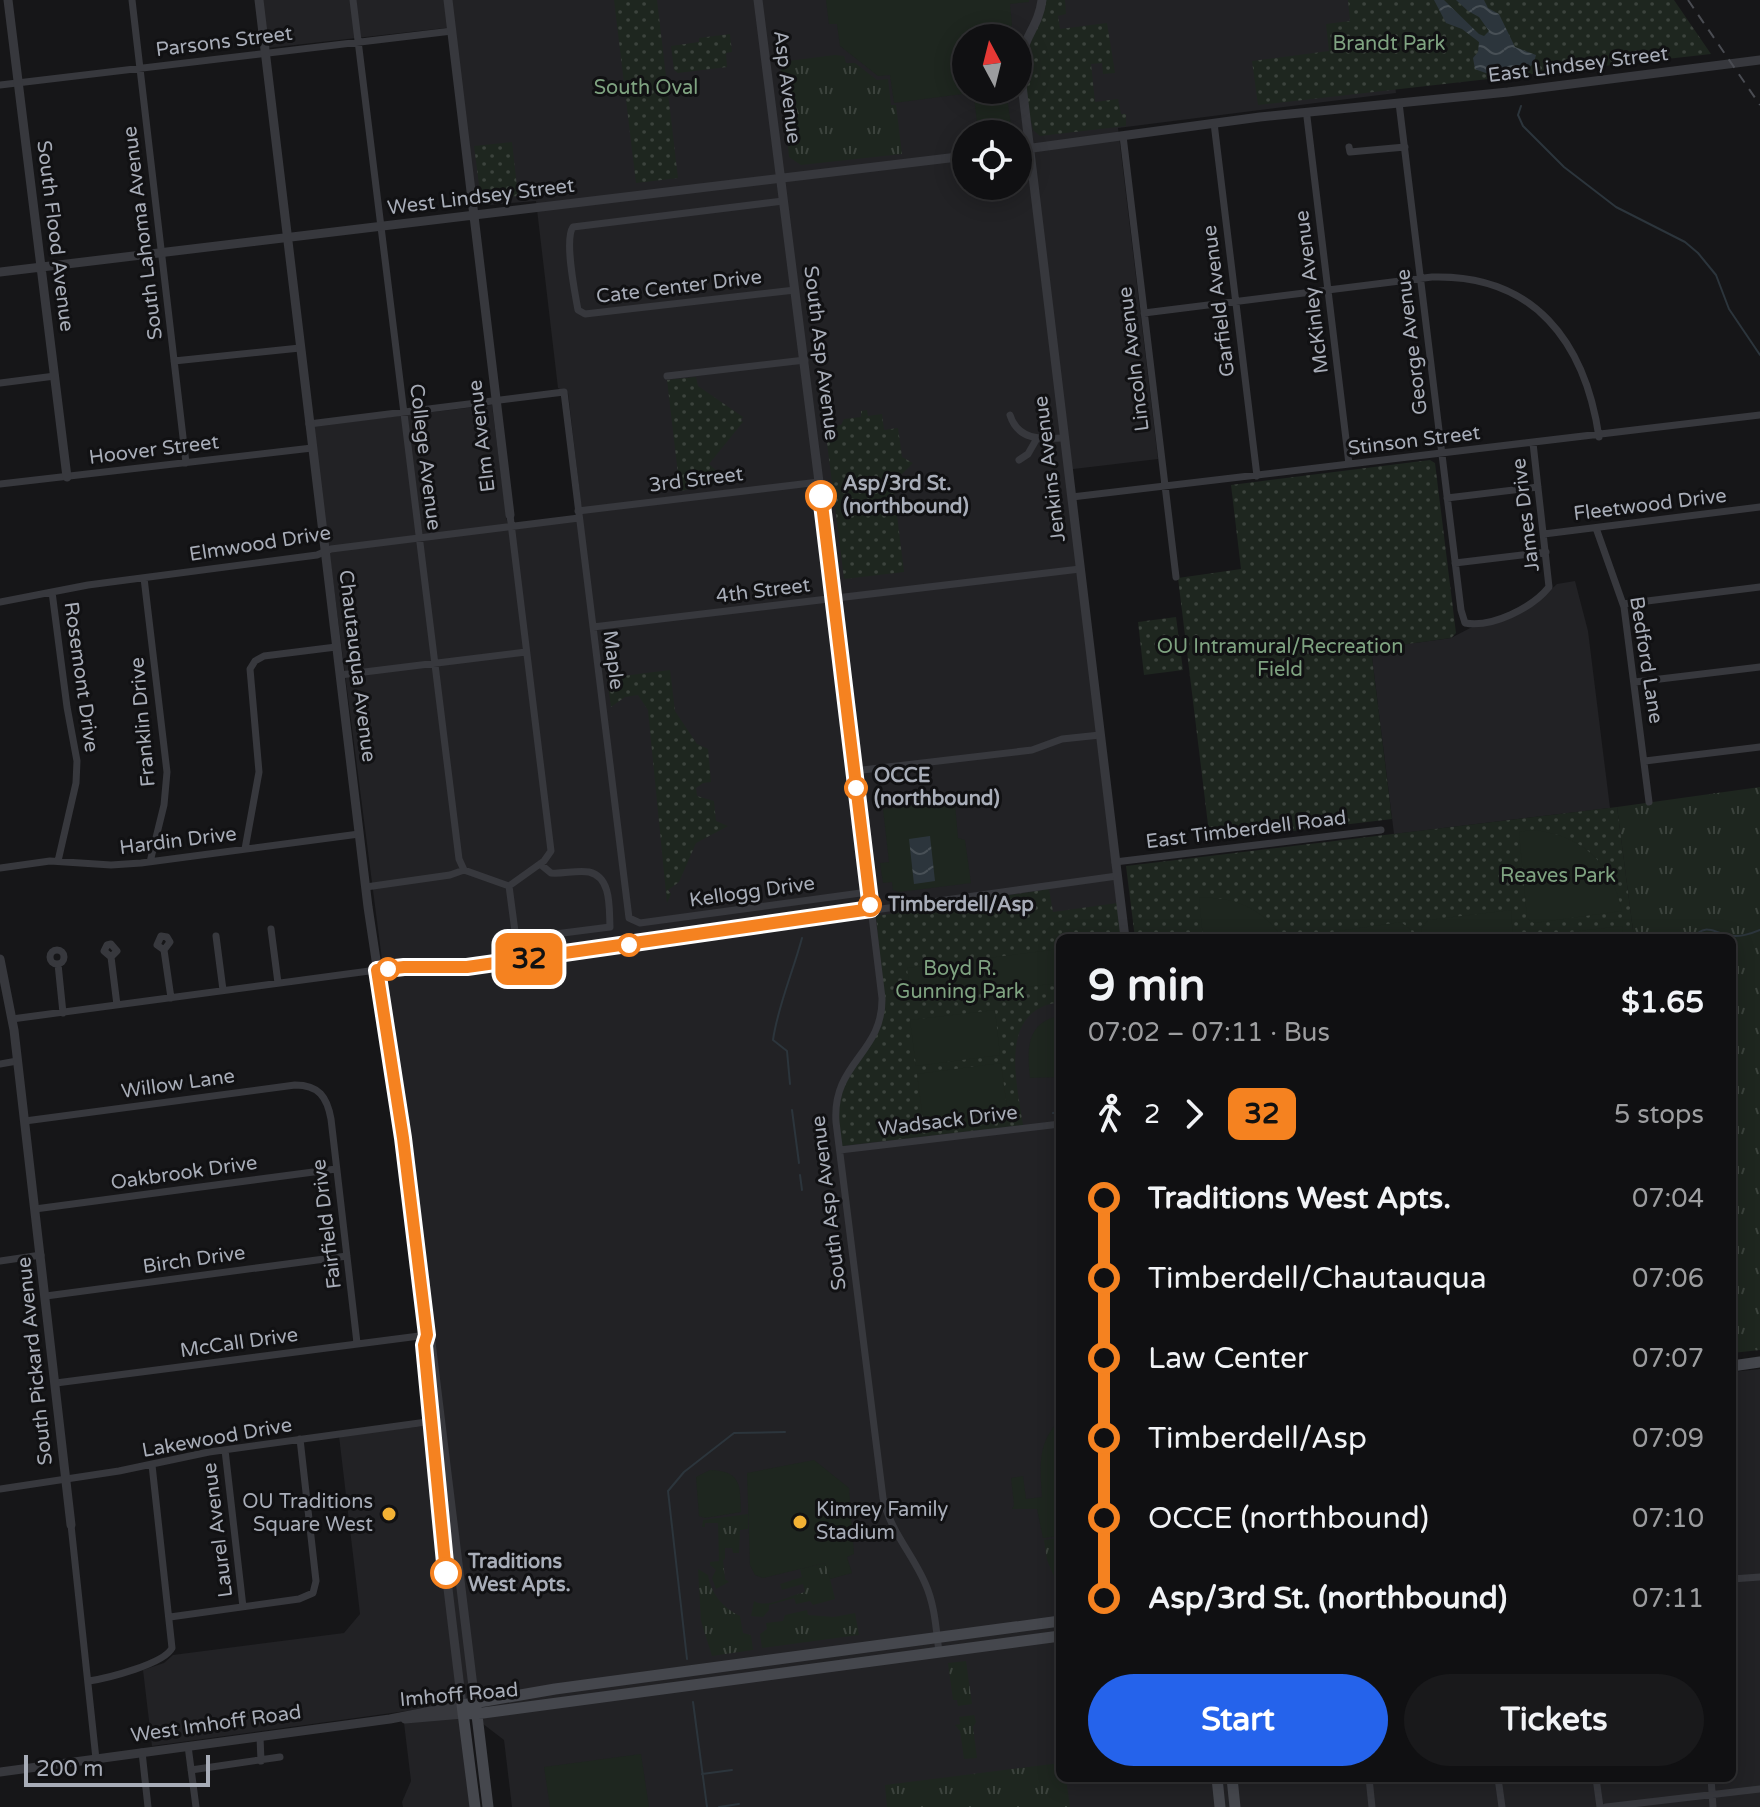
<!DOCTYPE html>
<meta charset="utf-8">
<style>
:root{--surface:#101012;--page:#19191b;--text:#f1f3f6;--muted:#9c9d9f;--line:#303032;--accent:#2563eb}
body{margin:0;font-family:"Varela Round",sans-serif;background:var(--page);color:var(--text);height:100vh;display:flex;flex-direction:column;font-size:30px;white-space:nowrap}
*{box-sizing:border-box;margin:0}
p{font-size:26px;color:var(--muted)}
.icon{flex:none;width:44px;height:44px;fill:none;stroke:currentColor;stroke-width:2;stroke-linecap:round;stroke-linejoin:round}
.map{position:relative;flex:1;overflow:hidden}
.details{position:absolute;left:1056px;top:934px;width:680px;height:848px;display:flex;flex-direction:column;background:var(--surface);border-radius:12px;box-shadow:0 4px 20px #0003,0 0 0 2px var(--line)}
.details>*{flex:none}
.badge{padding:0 16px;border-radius:12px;font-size:28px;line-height:52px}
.needle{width:52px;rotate:353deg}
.controls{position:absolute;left:952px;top:24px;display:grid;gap:16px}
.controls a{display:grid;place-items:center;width:80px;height:80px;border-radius:50%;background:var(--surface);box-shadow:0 4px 20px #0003,0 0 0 2px var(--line);font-size:40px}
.scale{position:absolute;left:24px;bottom:20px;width:186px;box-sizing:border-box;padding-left:8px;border:4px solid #a8adb8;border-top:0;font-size:22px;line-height:28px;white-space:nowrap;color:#a8adb8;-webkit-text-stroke:6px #111113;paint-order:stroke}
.map>.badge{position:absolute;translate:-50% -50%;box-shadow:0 0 0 4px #fff}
.legs{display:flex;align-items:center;gap:12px;height:88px;padding:0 32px;font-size:26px}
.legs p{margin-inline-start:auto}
.head{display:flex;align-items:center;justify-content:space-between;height:136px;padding:0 32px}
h1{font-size:44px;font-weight:700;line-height:60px}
.button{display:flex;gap:16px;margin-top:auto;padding:16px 32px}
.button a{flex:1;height:92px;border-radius:48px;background:var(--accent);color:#fff;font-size:32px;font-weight:700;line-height:92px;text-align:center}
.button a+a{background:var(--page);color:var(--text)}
ul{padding:0 32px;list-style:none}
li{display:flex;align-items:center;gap:28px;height:80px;font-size:30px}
li i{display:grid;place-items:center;width:12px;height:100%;margin:0 10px;background:currentColor}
li i::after{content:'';width:20px;height:20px;margin:-10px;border:6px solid;border-radius:50%;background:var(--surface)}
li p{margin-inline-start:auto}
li:first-child i{background:linear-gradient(#0000 50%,currentColor 0)}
li:last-child i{background:linear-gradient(currentColor 50%,#0000 0)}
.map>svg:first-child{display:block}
.built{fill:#222225;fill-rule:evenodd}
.grass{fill:url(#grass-tufts)}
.park{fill:url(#park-dots)}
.pitch{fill:#1e261f}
.water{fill:url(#water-waves)}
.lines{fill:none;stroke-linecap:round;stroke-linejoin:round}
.stream{stroke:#2c353c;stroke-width:2}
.minor{stroke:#37383d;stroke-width:7}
.tertiary{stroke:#37383d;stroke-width:9}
.secondary{stroke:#45474d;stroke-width:11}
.rail{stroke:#4a4c52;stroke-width:2;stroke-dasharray:10 8;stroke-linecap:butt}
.line-1-casing{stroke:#fff;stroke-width:18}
.line-1{stroke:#f58220;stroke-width:12}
.stop-1-dot{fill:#fff;stroke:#f58220;stroke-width:4}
.poi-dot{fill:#f2b134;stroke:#111113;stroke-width:3}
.labels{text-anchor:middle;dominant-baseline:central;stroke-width:6;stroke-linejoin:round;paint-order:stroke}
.street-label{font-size:20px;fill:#a8adb8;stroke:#111113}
.park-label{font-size:20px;fill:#7fa381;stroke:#111113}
.stop-label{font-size:20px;font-weight:bold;fill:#a8adb8;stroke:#111113;text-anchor:start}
.poi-label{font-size:20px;fill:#a8adb8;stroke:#111113;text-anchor:end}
</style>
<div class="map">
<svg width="1760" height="1807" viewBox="0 0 1760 1807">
<defs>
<pattern id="grass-tufts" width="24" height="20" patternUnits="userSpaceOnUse" patternTransform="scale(2)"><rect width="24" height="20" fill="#1e261f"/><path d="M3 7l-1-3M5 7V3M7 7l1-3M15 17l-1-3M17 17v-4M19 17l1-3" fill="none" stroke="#3c433d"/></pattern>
<pattern id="park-dots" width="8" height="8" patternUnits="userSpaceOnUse" patternTransform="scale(2)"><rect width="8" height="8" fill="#1e261f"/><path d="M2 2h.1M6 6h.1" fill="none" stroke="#3c433d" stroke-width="1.8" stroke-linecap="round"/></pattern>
<pattern id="water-waves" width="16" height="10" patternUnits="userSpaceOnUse" patternTransform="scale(2)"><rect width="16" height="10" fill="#2c353c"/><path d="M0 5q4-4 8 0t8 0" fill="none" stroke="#485056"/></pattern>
</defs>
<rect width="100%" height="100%" fill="#161618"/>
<path class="built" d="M 262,0 L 1384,0 L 1396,93 L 1118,128 L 1158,459 L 1065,470 L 1121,938 L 1060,938 L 1060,1778 L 1732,1778 L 1732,1372 L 1760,1369 L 1760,1807 L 512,1807 L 504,1740 L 457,1704 L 152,1746 L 143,1670 L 164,1663 L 173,1655 L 344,1633 L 360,1614 L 339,1436 L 442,1424 L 313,426 L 492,405 L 508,529 L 583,520 L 568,393 L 558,388 L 536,201 L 475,206 L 454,27 L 268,48 ZM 966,38 L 1018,38 L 1018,90 L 966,90 ZM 966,134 L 1018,134 L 1018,186 L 966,186 Z
M 1575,581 L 1588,631 L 1610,808 L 1394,834 L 1371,649 L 1451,638 L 1474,626 L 1506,618 L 1545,595 L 1557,584 Z
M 459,1717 L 470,1807 L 403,1807 L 402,1802 L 411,1781 L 404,1723 Z"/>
<path class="grass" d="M 835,55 L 844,56 L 846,63 L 855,63 L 877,80 L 888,79 L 891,105 L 896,105 L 902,154 L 801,165 L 789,157 L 780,62 Z
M 1760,787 L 1760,1350 L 1732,1353 L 1732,938 L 1634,938 L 1617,807 Z
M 748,1514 L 748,1529 L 740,1530 L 739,1553 L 733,1553 L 732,1548 L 725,1548 L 725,1559 L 723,1560 L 725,1579 L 729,1582 L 716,1589 L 712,1578 L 716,1570 L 710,1565 L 710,1562 L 719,1561 L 718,1523 L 705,1523 L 705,1527 L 702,1527 L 703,1520 Z
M 1060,1538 L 1060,1577 L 1056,1581 L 1047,1560 L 1044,1540 Z
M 826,1563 L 835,1599 L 813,1605 L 810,1601 L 796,1604 L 794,1598 L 769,1605 L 769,1610 L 763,1617 L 751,1616 L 754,1601 C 767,1609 788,1596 805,1592 L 803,1584 L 782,1590 L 780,1584 L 802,1577 L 800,1569 Z
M 698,1569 L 708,1575 C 711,1594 723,1608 740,1616 L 743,1633 L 751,1635 L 753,1650 L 712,1656 L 701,1621 Z
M 807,1610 L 808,1615 L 834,1617 L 855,1613 L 859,1635 L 762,1648 L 760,1634 L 767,1629 L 766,1623 L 783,1621 L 785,1615 Z
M 966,1661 L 972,1704 L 958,1706 L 957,1700 L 953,1700 L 948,1663 Z
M 974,1715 L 976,1722 L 973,1727 L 977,1758 L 964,1759 L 960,1731 L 955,1725 L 960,1724 L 959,1717 Z
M 1060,1763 L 1060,1778 L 1066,1778 L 1070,1807 L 887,1807 L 885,1785 Z"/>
<path class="park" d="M 614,0 L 657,0 L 678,178 L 636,183 Z
M 1042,0 L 1065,0 L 1066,14 L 1058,16 L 1060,29 L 1107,23 L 1115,73 L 1103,74 L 1102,63 L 1091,64 L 1095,102 L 1118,99 L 1121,114 L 1126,114 L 1126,126 L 1040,136 L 1033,130 L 1021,77 Z
M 1348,0 L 1674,0 L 1711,54 L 1258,105 L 1252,61 L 1329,51 L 1326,24 L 1350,21 Z
M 730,34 L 732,52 L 726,53 L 727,67 L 678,73 L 674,70 L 671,46 L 699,42 L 699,38 Z
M 512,142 L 518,196 L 481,200 L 474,146 Z
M 696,377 L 698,386 L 743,417 L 741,420 L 743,422 L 709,464 L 721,475 L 717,484 L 680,491 L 667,380 Z
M 867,410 L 868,416 L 882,414 L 884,430 L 898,428 L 902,457 L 913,463 L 893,483 L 904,572 L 844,579 L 825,427 L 841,425 L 844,419 L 861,417 L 861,411 Z
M 1430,460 L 1435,463 L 1456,633 L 1451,638 L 1371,649 L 1392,819 L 1210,841 L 1178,578 L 1241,569 L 1231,485 Z
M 1176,617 L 1183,670 L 1144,675 L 1138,622 Z
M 670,670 L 675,711 L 697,744 L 708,749 L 711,782 L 703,783 L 696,788 L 697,796 L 714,801 L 716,821 L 728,826 L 696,843 L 679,882 L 668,890 L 671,894 L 667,903 L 648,710 L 638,695 L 625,697 L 611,707 L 607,678 Z
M 1617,807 L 1634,938 L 1135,938 L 1126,866 Z
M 1049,889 L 1053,912 L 1117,903 L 1121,938 L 1060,938 L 1060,1002 C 997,1010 1017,1083 1023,1125 L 842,1146 C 840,1128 836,1107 842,1089 C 854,1056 880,1046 885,1006 L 876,916 Z"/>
<path class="pitch" d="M 826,0 L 1029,0 L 1029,2 L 1010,4 L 1012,25 L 1002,38 L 966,38 L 966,90 L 970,90 L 970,93 L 894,103 L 890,75 L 878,76 L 840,46 L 837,24 L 829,24 Z
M 973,90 L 1006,90 L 1011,125 L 978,129 Z
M 949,802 L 955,804 L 958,838 L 965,840 L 971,883 L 899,892 L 893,890 L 892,882 L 883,883 L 880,863 L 889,862 L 883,809 Z
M 1532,830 C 1581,834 1612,863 1622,911 L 1534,923 L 1527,918 L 1519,832 Z
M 1199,898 C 1233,896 1264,909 1282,938 L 1203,938 Z
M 1511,910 L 1513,938 L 1422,938 L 1421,929 L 1428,920 Z
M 1401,922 L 1411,930 L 1412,938 L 1318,938 L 1318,934 Z
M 1622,926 L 1623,938 L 1535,938 L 1536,936 Z
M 1059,949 L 1060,983 L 911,1000 L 907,968 Z
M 995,1010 L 1000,1055 L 916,1066 L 910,1020 Z
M 1060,1016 L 1060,1077 L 1030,1078 C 1027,1050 1026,1022 1060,1016 Z
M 1001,1063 L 1007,1108 L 923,1119 L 917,1074 Z
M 1060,1420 L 1060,1536 L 1043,1538 L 1037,1509 L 1012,1509 L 1014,1505 L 1011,1478 L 1023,1476 L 1026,1499 L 1042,1497 C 1040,1468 1037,1442 1060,1420 Z
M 814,1460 L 849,1488 L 854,1554 L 847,1557 L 852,1573 L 830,1579 L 825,1563 L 763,1578 L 755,1575 L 750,1565 L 747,1473 Z
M 710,1470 C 742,1471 740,1486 741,1512 L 705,1518 L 699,1516 L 696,1477 Z
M 641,1754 L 649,1807 L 550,1807 L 544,1767 Z"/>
<path class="water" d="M 1434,0 L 1444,0 L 1479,34 L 1484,36 L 1489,31 L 1479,17 L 1468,11 L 1456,0 L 1484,0 L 1488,8 L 1499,14 L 1515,47 L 1536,55 C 1531,81 1494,78 1475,69 L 1473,58 L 1478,52 L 1479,42 L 1462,29 L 1446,23 Z
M 930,836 L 935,881 L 914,884 L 909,839 Z"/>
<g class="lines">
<path class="stream" d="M 1521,106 L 1518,115 L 1523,126 L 1564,167 L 1616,207 L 1685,242 L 1698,253 L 1716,275 L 1729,309 L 1760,355
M 1693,938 C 1706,923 1712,932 1728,935 C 1737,938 1751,934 1760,930
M 790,1084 L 787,1051 L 773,1040 C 778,1005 793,972 802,938
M 792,1110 L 799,1163
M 1053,1113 L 1060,1112
M 800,1175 L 802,1190
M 687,1659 L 668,1491 L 684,1472 L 734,1433 L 785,1432
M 693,1702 L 707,1807
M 702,1774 L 732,1770
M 719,1807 L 739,1804"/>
<path class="minor" d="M 132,0 L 186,463
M 353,0 L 459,859 L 464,870 L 509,886
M 0,85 L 452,31
M 1399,103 L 1461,610 L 1465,623 C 1492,628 1532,608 1549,587 L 1533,443
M 1307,117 L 1349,464
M 1214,123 L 1257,476
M 1123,136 L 1176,577
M 1349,147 L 1350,152 L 1405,147
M 783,201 L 573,227 C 564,240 575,293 578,310 L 585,314 L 795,290
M 1144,313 L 1432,277 C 1534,274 1585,342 1599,437
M 174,361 L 300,348
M 667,376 L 805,360
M 0,383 L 55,376
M 1010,415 C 1018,441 1042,439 1064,438
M 309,424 L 564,392 L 629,918 L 640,923 L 868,892
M 1019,460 L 1028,454 L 1036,440
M 0,484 L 312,448
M 1072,497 L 1760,415
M 1447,498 L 1538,487
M 578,511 L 819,482 L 882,998 C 883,1054 832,1062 836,1122 L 883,1498 C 890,1531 912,1553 925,1583 C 935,1605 936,1629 939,1652
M 510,515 L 551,851 L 544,861 L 509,886 L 516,939 L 610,927 C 609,909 612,877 589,872 C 577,870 563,874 551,873 L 540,864
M 1596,528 L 1624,607 L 1649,802
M 1544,534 L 1760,507
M 1455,563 L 1546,552
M 144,578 L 167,772 L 164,805 L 150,862
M 52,592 L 67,707 L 77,761 L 76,783 L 58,861
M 0,602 L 88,585 L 317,555 L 331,549 L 579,518
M 1623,604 L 1760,587
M 593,627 L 1080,569
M 340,675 L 526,652
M 1635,682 L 1760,667
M 1645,761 L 1760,747
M 854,771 L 1032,750 L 1062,739 L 1100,735
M 245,849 L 259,772 L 250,669 L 255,661 L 264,656 L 336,647
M 1115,862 L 1381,830
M 0,868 L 50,861 L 111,865 L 141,863 L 359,834
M 366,887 L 450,875 L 464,870
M 271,929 L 278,983
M 216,936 L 223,990
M50 957a7 7 0 1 1 14 0a7 7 0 1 1-14 0Z
M 164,950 L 157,945 L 161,936 L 167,937 L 170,942 L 164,950 L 171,998
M 111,957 L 117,951 L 111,944 L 107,945 L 104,951 L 111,957 L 117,1005
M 58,964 L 63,1013
M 12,1019 L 399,967 L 467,967 L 1117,876
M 0,1064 L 17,1061
M 25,1121 L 295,1085 C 319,1085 327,1097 331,1119 L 357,1343
M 840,1150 L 1060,1124
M 35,1209 L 336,1169
M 0,1261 L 41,1255
M 46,1296 L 347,1256
M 56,1383 L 427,1335
M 225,1450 L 243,1607
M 0,1489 L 119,1471 L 209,1452 L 434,1421
M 71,1525 L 96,1759
M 1732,1579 L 1760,1577
M 170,1617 L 299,1599 L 313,1593 L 316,1581 L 300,1439
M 89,1681 C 108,1678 164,1664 172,1648 L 152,1465
M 260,1737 L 261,1761
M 188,1746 L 196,1807
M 142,1752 L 148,1807
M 191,1770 L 280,1757
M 1369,1778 L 1372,1807
M 1498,1778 L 1502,1807
M 1596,1778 L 1600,1807
M 1711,1778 L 1713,1807
M 1606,1807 L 1760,1789"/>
<path class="tertiary" d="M 8,0 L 67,477
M 259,0 L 368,907 L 403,1138 L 427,1335 L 431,1342 L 475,1703
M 448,0 L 510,515
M 758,0 L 819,482
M 1042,0 C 1038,32 1018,38 1021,77 L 1125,938
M 1018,150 L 1260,117 L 1508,92 L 1760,60
M 0,272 L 966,156
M 0,959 L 14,1030 L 71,1525
M 405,1719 L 463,1714
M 0,1772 L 390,1719 L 462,1705 L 442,1539 L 424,1345 L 427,1335"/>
<path class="secondary" d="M 1732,1366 L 1760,1362
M 476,1707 L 488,1807
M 463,1714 L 483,1713 L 1060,1636
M 1217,1778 L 1220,1807
M 1232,1778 L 1235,1807
M 475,1807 L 462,1705 L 555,1689 L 1060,1621"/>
<path class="rail" d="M 1688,0 L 1760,105"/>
</g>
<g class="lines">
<defs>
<path id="line-1" d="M 446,1573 L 424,1345 L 427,1335 L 403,1138 L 377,970 L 404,967 L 467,967 L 871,909 L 821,496"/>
</defs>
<use href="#line-1" class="line-1-casing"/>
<use href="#line-1" class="line-1"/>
</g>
<g class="stop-1-dot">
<circle cx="821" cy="496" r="14"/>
<circle cx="856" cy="788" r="10"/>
<circle cx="870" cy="905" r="10"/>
<circle cx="629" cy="945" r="10"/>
<circle cx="388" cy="969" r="10"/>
<circle cx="446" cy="1573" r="14"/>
</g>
<g class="poi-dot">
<circle cx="389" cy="1514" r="8"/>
<circle cx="800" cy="1522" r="8"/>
</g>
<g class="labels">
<g class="street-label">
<text transform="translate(224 42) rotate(-7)">Parsons Street</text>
<text transform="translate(1578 65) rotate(-7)">East Lindsey Street</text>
<text transform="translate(787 87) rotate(83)">Asp Avenue</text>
<text transform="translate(481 197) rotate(-7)">West Lindsey Street</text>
<text transform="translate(143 233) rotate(-97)">South Lahoma Avenue</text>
<text transform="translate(55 236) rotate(83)">South Flood Avenue</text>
<text transform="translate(679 287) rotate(-7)">Cate Center Drive</text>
<text transform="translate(1312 292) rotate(-97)">McKinley Avenue</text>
<text transform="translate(1219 301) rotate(-97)">Garfield Avenue</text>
<text transform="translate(1412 342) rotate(-97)">George Avenue</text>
<text transform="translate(821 353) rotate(83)">South Asp Avenue</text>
<text transform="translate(1134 359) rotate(-97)">Lincoln Avenue</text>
<text transform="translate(482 436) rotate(-97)">Elm Avenue</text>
<text transform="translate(1414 441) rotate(-7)">Stinson Street</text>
<text transform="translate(154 450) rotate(-7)">Hoover Street</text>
<text transform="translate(425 457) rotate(83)">College Avenue</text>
<text transform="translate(1050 469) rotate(-97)">Jenkins Avenue</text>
<text transform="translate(696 480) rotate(-7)">3rd Street</text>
<text transform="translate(1650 505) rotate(-7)">Fleetwood Drive</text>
<text transform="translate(1526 515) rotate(-97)">James Drive</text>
<text transform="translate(260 544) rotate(-9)">Elmwood Drive</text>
<text transform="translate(763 591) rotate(-7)">4th Street</text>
<text transform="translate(613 660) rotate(83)">Maple</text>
<text transform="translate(1646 660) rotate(81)">Bedford Lane</text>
<text transform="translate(357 666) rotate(83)">Chautauqua Avenue</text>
<text transform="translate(81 677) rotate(82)">Rosemont Drive</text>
<text transform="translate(143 722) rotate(-95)">Franklin Drive</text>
<text transform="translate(1246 830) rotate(-7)">East Timberdell Road</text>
<text transform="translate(178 841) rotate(-7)">Hardin Drive</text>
<text transform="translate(752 892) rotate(-8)">Kellogg Drive</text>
<text transform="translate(178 1084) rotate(-8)">Willow Lane</text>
<text transform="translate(948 1121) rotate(-7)">Wadsack Drive</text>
<text transform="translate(184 1173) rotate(-8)">Oakbrook Drive</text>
<text transform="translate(829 1203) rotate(-97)">South Asp Avenue</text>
<text transform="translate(327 1224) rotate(-97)">Fairfield Drive</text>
<text transform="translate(194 1260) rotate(-8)">Birch Drive</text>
<text transform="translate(239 1343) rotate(-8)">McCall Drive</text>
<text transform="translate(35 1361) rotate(-96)">South Pickard Avenue</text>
<text transform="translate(217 1438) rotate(-10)">Lakewood Drive</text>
<text transform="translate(218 1530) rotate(-97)">Laurel Avenue</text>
<text transform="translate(459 1695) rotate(-5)">Imhoff Road</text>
<text transform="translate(216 1724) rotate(-8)">West Imhoff Road</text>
</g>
<g class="park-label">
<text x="1389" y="44">Brandt Park</text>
<text x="646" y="88">South Oval</text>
<text x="1280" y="647">OU Intramural/Recreation<tspan x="1280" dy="23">Field</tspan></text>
<text x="1558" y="876">Reaves Park</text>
<text x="960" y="969">Boyd R.<tspan x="960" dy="23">Gunning Park</tspan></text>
</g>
<g class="stop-label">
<text x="843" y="484">Asp/3rd St.<tspan x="843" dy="23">(northbound)</tspan></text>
<text x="874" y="776">OCCE<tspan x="874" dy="23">(northbound)</tspan></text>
<text x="888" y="905">Timberdell/Asp</text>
<text x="468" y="1562">Traditions<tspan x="468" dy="23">West Apts.</tspan></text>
</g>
<g class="poi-label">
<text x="373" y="1502">OU Traditions<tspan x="373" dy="23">Square West</tspan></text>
<text x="816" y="1510" text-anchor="start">Kimrey Family<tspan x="816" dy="23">Stadium</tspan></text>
</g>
</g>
</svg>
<div class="controls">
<a><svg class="needle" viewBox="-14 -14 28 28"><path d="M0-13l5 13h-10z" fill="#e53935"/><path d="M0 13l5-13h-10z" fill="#9c9d9f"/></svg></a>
<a><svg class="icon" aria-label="locate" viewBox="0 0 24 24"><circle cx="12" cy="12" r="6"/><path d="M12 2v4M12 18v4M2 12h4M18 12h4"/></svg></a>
</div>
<div class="scale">200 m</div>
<b class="badge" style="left:529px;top:959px;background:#f58220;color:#111">32</b>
<section class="details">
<div class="head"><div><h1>9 min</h1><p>07:02 – 07:11 · Bus</p></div><b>$1.65</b></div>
<div class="legs"><svg class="icon" aria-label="walk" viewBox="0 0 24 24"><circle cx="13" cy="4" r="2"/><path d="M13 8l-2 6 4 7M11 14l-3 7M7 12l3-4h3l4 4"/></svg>2<svg class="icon" aria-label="forward" viewBox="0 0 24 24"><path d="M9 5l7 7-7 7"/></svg><b class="badge" style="background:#f58220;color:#111">32</b><p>5 stops</p></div>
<ul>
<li><i style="color:#f58220"></i><b>Traditions West Apts.</b><p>07:04</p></li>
<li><i style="color:#f58220"></i><span>Timberdell/Chautauqua</span><p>07:06</p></li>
<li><i style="color:#f58220"></i><span>Law Center</span><p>07:07</p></li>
<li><i style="color:#f58220"></i><span>Timberdell/Asp</span><p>07:09</p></li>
<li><i style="color:#f58220"></i><span>OCCE (northbound)</span><p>07:10</p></li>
<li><i style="color:#f58220"></i><b>Asp/3rd St. (northbound)</b><p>07:11</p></li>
</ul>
<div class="button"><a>Start</a><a>Tickets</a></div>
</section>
</div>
